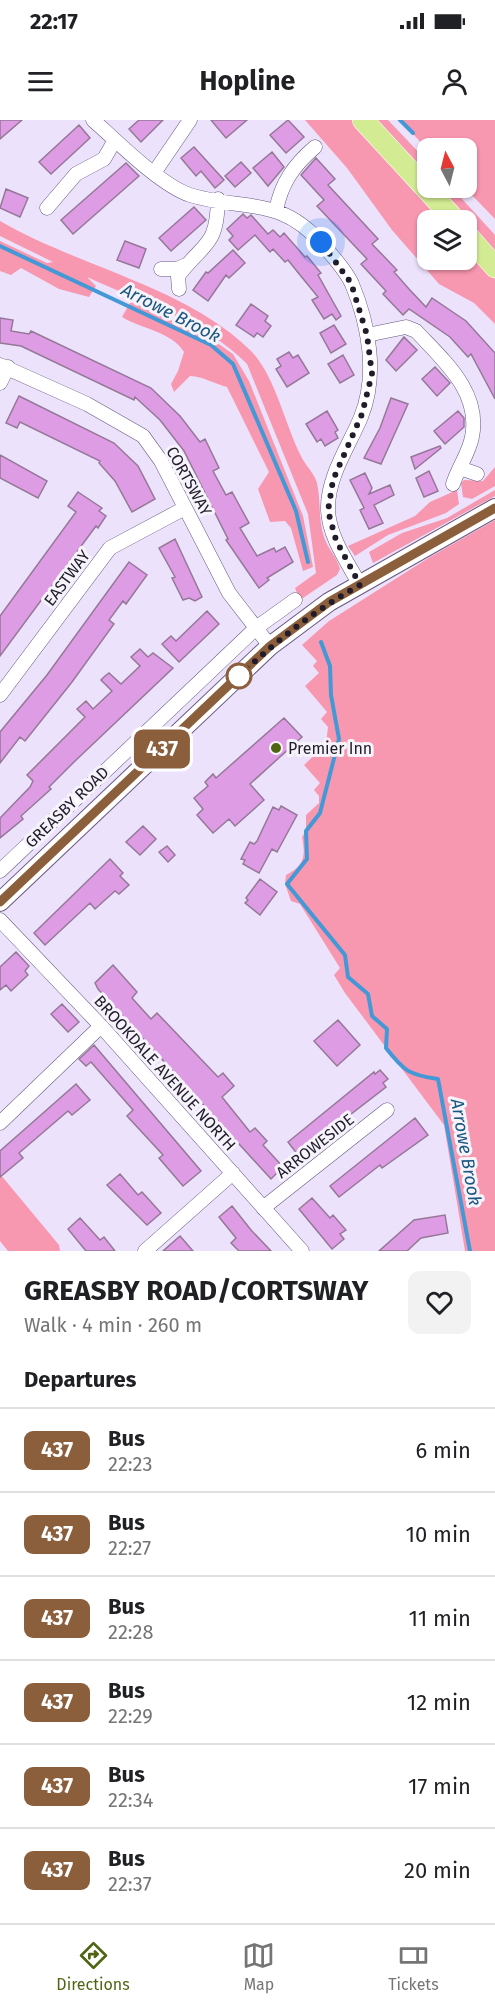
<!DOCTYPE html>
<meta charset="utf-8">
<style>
:root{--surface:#fff;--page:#f2f2f2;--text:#202124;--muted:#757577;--line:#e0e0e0;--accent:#4f6512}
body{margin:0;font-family:"Fira Sans",sans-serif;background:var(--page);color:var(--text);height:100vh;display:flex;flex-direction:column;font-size:22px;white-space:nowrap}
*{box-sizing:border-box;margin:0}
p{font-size:20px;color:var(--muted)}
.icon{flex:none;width:33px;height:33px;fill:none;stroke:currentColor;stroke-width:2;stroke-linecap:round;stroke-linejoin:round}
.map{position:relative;height:1131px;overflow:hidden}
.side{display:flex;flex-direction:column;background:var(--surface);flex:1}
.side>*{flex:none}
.badge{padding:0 12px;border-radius:9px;font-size:21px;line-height:39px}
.needle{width:39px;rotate:353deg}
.fabs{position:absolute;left:417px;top:18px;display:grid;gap:12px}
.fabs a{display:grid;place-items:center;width:60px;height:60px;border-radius:12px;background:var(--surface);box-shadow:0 2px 4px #0004;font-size:30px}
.you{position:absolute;width:30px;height:30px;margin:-15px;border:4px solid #fff;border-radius:50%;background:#1a73e8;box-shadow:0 0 0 9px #1a73e833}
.map>.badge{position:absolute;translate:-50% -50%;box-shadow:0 0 0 3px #fff}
h2{padding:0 24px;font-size:22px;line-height:54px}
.round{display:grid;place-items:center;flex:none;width:63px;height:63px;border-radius:12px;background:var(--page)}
.summary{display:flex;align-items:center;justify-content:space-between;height:102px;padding:0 24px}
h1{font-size:28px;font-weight:700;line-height:45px}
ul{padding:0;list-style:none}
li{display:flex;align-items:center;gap:18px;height:84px;padding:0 24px;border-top:2px solid var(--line)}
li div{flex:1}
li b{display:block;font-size:22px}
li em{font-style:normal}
li .badge{min-width:66px;font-weight:700;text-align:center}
.status{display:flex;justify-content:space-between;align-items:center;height:42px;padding:0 30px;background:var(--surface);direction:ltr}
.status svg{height:16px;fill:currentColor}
header{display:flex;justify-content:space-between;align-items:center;height:78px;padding:0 24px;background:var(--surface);font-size:27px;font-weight:700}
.dock{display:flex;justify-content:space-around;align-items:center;height:84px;border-top:2px solid var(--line);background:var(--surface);font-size:16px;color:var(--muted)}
.dock a{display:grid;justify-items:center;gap:3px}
.dock .selected{color:var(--accent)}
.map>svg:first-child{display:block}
.green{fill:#f897b0}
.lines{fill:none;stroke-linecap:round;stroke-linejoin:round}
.stream{stroke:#4398d6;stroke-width:4}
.building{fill:#de9ce4;stroke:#957898;stroke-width:1.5}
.street-casing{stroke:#67587c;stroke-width:15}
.secondary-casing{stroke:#67587c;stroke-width:20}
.primary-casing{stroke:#fff;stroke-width:22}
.street{stroke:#fff;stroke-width:14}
.secondary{stroke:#fff;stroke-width:18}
.primary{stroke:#d3ec94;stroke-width:21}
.line-casing{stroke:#fff;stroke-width:14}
.line{stroke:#8b5e3c;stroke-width:9}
.walk{stroke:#211b2a;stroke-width:6;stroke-dasharray:0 10.8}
.stop-dot{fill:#fff;stroke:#8b5e3c;stroke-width:3}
.poi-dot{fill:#4f6512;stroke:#f6f3fb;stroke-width:2}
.labels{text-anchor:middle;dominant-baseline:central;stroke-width:6;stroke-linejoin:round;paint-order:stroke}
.street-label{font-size:16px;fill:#211b2a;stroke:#f6f3fb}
.poi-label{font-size:16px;fill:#211b2a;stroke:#f6f3fb;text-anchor:start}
.water-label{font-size:18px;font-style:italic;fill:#1a5781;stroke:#f6f3fb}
</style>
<div class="status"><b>22:17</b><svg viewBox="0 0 49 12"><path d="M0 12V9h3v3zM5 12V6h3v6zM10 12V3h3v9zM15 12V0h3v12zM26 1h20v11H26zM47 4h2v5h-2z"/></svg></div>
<header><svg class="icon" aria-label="menu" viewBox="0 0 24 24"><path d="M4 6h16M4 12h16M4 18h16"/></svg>Hopline<svg class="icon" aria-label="person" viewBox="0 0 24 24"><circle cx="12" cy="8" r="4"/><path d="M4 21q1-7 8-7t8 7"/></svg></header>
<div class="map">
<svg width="495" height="1131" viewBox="0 0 495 1131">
<rect width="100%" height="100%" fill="#ece2fc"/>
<path class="green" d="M 305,0 L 352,0 L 443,100 L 428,100 L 428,140 L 466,140 L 467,127 L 495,159 L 495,204 L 474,183 L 439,164 L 392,110 L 347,48 Z
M 372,0 L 388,0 L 427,41 L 427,62 Z
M 400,0 L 495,0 L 495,99 L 465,68 L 466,28 L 427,29 Z
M 432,68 L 452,68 L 495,115 L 495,137 L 467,105 L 466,100 L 462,100 Z
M 0,101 C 77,146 186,167 250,230 C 275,254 285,305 301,336 C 305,345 315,354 317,363 C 321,381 318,399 324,417 C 328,429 337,437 340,449 L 337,455 L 300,480 L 295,468 L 316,453 L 308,394 L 247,244 C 208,203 139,181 87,157 L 96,166 L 89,177 L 59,169 L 21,148 L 11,155 L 0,151 L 0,121 L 47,143 L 53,142 L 0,116 Z
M 131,181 L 213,220 L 233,234 L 249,261 L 303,396 L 313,447 L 303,451 L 291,408 L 285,401 L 270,402 L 258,369 L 269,352 L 227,267 C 213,263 204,257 190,256 L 174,272 L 171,264 L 178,251 L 184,232 C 172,212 142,209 122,197 Z
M 495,347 L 495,366 L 472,379 L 463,377 L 461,363 L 464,360 L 483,361 Z
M 457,370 L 459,384 L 446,393 L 388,415 L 355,436 L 348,426 L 415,396 L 430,382 Z
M 495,370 L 495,376 L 373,443 L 369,432 L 402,413 L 447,398 Z
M 495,400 L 495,1131 L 465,1131 L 444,1005 L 345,873 L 334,855 L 340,848 L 300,784 L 291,781 L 285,764 L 286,755 C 304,746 306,737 302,717 L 306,711 L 306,695 L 319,683 L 319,676 L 314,670 L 320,663 L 304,645 L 326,624 L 328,607 L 321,599 L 327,592 L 305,566 L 319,553 L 313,546 L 317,541 L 302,525 L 329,501 L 430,437 Z
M 0,1054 L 59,1125 L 60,1131 L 8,1131 L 0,1121 Z"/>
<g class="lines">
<path class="stream" d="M 400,0 L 413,13
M 0,126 L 211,225 L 233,244 L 296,391 L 308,442
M 321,522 L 330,546 L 331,575 L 339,619 L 320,693 L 306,711 L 307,739 L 287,764 L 345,835 L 348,857 L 368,874 L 372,896 L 387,909 L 386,928 C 404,951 409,955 438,959 L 470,1131"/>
</g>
<path class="building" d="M 0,0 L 22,0 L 0,19 Z
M 139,0 L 163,0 L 141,22 L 129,9 Z
M 211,0 L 247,0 L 226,18 Z
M 288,0 L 304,17 L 286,33 L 270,15 Z
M 79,5 L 90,18 L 51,54 L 39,42 Z
M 194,27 L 224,60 L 215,68 L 201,51 L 196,56 L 181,38 Z
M 272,32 L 284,47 L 268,66 L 253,48 Z
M 316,38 L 335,59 L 328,65 L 378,119 L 372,124 L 397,150 L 394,152 L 409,169 L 426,187 L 432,178 L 466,201 L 495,233 L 495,279 L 471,234 L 468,237 L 450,217 L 409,189 L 403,195 L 383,174 L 386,171 L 361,144 L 367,139 L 317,86 L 324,80 L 301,55 Z
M 241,42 L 251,53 L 235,67 L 225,56 Z
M 126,43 L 139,56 L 73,114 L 61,100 Z
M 6,69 L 28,78 L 20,97 L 0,88 Z
M 194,87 L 206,100 L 171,131 L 159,118 Z
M 243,94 L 247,98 L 251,95 L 268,114 L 273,110 L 280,117 L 284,113 L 305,137 L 307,136 L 321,153 L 318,155 L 341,196 L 336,200 L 332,194 L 324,199 L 312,180 L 318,177 L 300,155 L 288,140 L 285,142 L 273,129 L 270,132 L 255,115 L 238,130 L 229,120 L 233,116 L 227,109 Z
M 125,121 L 146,129 L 139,148 L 117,140 Z
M 233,130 L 245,143 L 229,158 L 226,155 L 208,181 L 193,170 L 206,152 L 208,153 Z
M 251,184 L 268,196 L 265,201 L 271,206 L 263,217 L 257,213 L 254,217 L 236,205 Z
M 0,198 L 13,200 L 11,211 L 29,214 L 31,211 L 151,268 L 180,296 L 200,322 L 205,319 L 219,348 L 213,351 L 226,375 L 232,372 L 249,403 L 240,408 L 257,436 L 274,428 L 276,432 L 285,427 L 293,442 L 267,458 L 269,460 L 259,468 L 226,420 L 228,419 L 184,331 L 160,300 L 135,277 L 134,280 L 21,226 L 0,223 Z
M 334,205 L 346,224 L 331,233 L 320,213 Z
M 404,217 L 417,230 L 396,251 L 386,240 Z
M 289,232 L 293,238 L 298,235 L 309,253 L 287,267 L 276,249 L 281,246 L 277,239 Z
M 343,235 L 354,255 L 340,263 L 328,244 Z
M 435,247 L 450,263 L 437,276 L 422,259 Z
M 19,276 L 114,323 L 138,346 L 155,379 L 132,392 L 115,361 L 99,343 L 100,341 L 20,302 L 17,308 L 6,303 Z
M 391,278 L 408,284 L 381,344 L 364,338 L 380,308 Z
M 327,291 L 338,310 L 335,312 L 338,318 L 325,326 L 321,319 L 317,322 L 306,304 Z
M 458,291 L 464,298 L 464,307 L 445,324 L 434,311 Z
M 440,326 L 441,328 L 415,349 L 411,337 Z
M 0,335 L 47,361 L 38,378 L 0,358 Z
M 429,351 L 438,371 L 424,377 L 416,358 Z
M 365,353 L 372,368 L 369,374 L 390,365 L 394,375 L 374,385 L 383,403 L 369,409 L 360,390 L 364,388 L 350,360 Z
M 78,372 L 102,388 L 99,391 L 106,396 L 98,408 L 96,406 L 0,536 L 0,496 L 76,392 L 68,386 Z
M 175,419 L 202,477 L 195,481 L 189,478 L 183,480 L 172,458 L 175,457 L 159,428 Z
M 129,442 L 147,455 L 126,484 L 123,481 L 109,500 L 114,504 L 72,562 L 25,621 L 20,617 L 0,643 L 0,612 L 47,555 Z
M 207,491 L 219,504 L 179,542 L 162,524 L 171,516 L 176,521 Z
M 140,529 L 148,537 L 153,533 L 173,548 L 74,642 L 49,667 L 51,669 L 21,696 L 23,699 L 0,718 L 0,698 L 30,667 L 33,661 L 27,655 L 85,597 L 77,589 L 86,581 L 93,589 L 112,571 L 101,560 L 105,556 L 109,553 L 121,564 L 140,546 L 131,537 Z
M 284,598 L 302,617 L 250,664 L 264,680 L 235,706 L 229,699 L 213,713 L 197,695 L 203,689 L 194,678 L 208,666 L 205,662 L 213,654 L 216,658 Z
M 281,686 L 297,695 L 277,732 L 272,729 L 259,753 L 243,744 L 245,740 L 241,739 L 250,722 L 254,724 L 257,721 L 273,687 L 279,690 Z
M 143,706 L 156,719 L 140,735 L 126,722 Z
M 167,726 L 175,735 L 168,742 L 159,732 Z
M 110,739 L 123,753 L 120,756 L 129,765 L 119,774 L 115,771 L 95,789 L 90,783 L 45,825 L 34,813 Z
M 260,759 L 277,772 L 260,795 L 245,783 L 248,780 L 246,778 Z
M 16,832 L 29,846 L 25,851 L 28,855 L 11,871 L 6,865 L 0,870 L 0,847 Z
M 113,845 L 137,872 L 132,878 L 151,899 L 157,893 L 218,957 L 223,953 L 234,966 L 222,977 L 250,1012 L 255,1008 L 267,1021 L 263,1025 L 283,1047 L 271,1059 L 98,869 L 95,863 Z
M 62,884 L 79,902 L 68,912 L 51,894 Z
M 338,900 L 360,925 L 337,946 L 314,921 Z
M 94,925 L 201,1051 L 183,1066 L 159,1038 L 163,1035 L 127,996 L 133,990 L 91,942 L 86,946 L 79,939 Z
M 380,950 L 388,959 L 383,963 L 386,967 L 298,1035 L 288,1022 L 374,952 L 375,954 Z
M 76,964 L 90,980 L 72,995 L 68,991 L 19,1033 L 23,1038 L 0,1057 L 0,1031 Z
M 415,998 L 428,1015 L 382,1048 L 380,1045 L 339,1077 L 330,1066 Z
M 120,1054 L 138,1075 L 142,1072 L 161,1093 L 147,1105 L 107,1065 Z
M 312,1078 L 330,1098 L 333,1095 L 346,1110 L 340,1114 L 344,1119 L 332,1129 L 299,1089 Z
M 232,1086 L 251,1110 L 271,1131 L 239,1131 L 231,1123 L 236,1118 L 219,1097 Z
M 445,1095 L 448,1113 L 421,1118 L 407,1131 L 379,1131 L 414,1100 Z
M 80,1098 L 100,1120 L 104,1117 L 115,1131 L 86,1131 L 68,1109 Z
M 180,1116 L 193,1131 L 163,1131 Z"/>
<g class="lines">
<defs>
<path id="street" d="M 93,0 C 117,21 160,65 190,75 C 241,91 280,75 322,124 C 332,135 346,151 352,164 C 369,205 378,255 361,297 C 349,326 327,357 328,390 C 329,417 348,443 360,465
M 154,53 L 190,0
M 47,88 L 76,54 L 104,39 L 115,20
M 276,91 C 281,63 294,45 315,27
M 161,149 L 177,149 L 186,145
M 179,169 L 178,156 C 205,121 217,127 218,79
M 367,215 L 406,207 L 416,211 C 444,241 481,272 472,317 C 469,333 458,348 453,364
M 0,245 L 87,284 L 143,316 L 161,341 L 229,473 L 270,526
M 0,263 L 8,247
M 460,348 L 477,354
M 0,575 L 110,428 L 185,388
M 0,751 L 256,508 L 295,480
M 0,800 L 101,906 L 302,1131
M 0,1003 L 101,906
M 263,1088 L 387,990
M 145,1131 L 233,1053"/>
<path id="secondary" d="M 0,782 L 270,526 L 329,482 L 495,388"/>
<path id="primary" d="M 363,0 L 455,100
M 466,114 L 495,147"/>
</defs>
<use href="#street" class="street-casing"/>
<use href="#secondary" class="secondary-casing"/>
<use href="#primary" class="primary-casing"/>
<use href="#street" class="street"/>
<use href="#secondary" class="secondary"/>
<use href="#primary" class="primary"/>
</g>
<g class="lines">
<defs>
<path id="line" d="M 0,782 L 270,526 L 329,482 L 495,388"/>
</defs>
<use href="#line" class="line-casing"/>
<use href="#line" class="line"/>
<path class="walk" d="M 239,556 C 276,521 315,490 360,465 L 336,420 L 328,391 L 333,360 L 362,294 L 372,254 L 367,215 L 351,163 L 321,122"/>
</g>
<circle class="stop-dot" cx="239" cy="556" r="12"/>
<circle class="poi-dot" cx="276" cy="628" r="6"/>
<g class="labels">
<g class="street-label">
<text transform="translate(189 361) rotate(61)">CORTSWAY</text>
<text transform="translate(67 458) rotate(-53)">EASTWAY</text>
<text transform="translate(67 687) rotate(-44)">GREASBY ROAD</text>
<text transform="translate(165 953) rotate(48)">BROOKDALE AVENUE NORTH</text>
<text transform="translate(315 1026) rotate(-38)">ARROWESIDE</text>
</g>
<g class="poi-label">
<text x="288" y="628">Premier Inn</text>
</g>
<g class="water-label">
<text transform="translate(171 193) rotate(27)">Arrowe Brook</text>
<text transform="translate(466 1032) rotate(80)">Arrowe Brook</text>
</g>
</g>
</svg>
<div class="fabs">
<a><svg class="needle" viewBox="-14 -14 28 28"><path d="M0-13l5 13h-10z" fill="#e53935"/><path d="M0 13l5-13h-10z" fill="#757577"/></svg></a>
<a><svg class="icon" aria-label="layers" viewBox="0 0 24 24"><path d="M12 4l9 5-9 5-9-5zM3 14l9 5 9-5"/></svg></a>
</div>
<div class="you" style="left:321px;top:122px"></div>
<b class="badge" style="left:162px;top:629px;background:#8b5e3c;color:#fff">437</b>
</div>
<section class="side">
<div class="summary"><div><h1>GREASBY ROAD/CORTSWAY</h1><p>Walk · 4 min · 260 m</p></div><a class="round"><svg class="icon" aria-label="heart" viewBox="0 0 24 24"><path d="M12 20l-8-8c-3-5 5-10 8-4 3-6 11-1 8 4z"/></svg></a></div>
<h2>Departures</h2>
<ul>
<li><span class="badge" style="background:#8b5e3c;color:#fff">437</span><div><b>Bus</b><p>22:23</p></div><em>6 min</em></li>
<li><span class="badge" style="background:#8b5e3c;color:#fff">437</span><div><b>Bus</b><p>22:27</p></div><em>10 min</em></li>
<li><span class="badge" style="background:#8b5e3c;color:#fff">437</span><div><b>Bus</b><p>22:28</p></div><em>11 min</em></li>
<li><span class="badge" style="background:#8b5e3c;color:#fff">437</span><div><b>Bus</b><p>22:29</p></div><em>12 min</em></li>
<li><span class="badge" style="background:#8b5e3c;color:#fff">437</span><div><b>Bus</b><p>22:34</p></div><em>17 min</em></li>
<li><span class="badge" style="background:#8b5e3c;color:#fff">437</span><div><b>Bus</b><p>22:37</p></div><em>20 min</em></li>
</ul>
</section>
<nav class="dock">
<a class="selected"><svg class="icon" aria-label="directions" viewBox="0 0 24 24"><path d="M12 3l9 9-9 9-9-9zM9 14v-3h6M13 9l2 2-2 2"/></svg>Directions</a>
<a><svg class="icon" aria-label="map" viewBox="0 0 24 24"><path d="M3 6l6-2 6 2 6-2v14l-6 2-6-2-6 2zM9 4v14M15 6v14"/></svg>Map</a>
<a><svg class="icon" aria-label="tickets" viewBox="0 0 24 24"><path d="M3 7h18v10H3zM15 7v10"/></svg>Tickets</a>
</nav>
